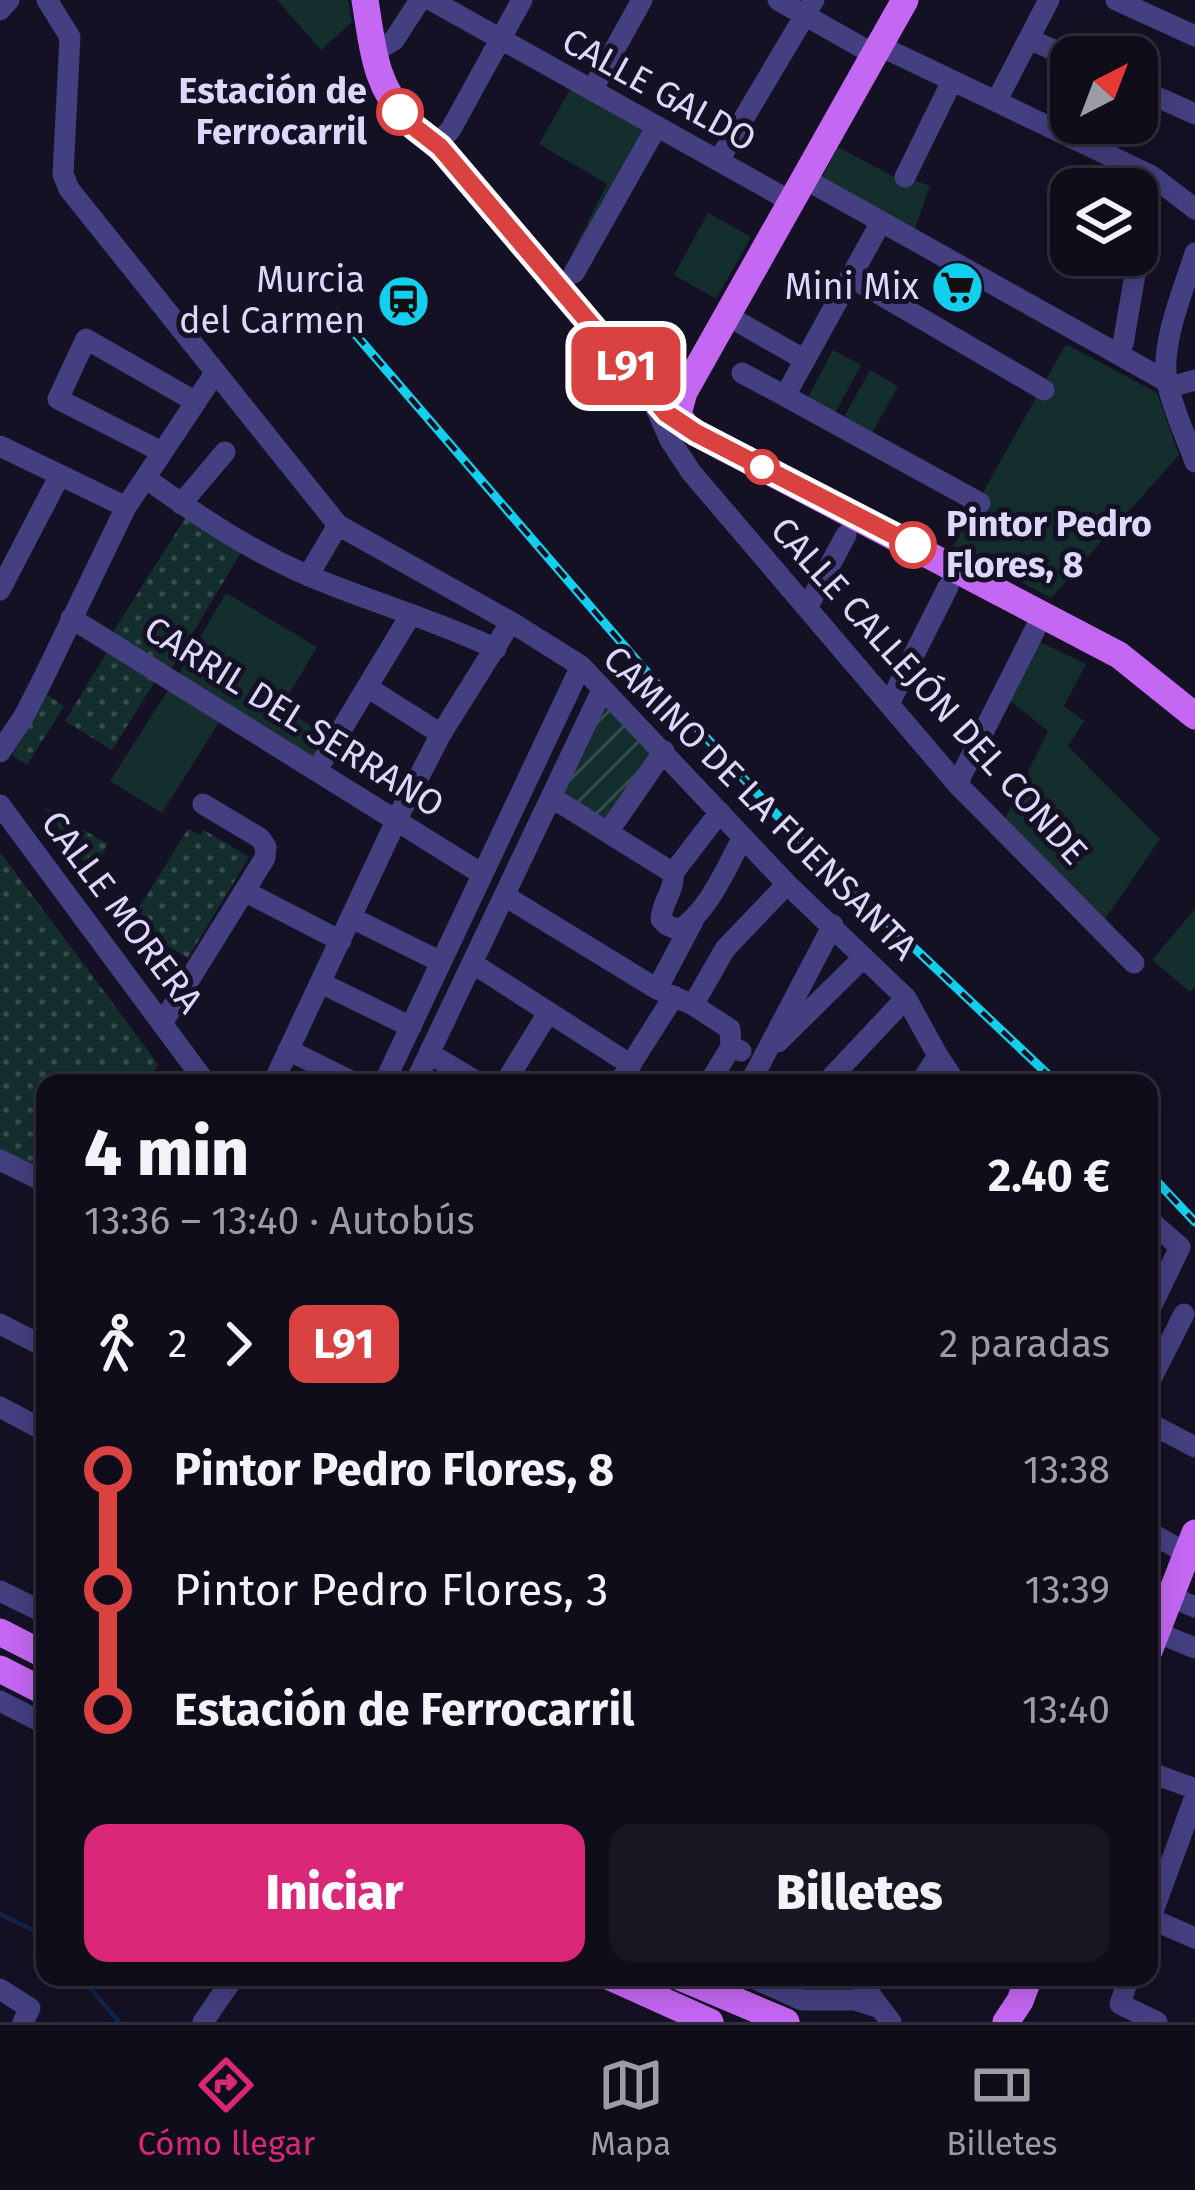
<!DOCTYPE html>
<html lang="es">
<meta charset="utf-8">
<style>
:root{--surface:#100d1b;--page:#191624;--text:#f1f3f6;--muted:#9c9ca3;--line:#302d3a;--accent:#db2777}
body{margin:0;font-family:"Fira Sans",sans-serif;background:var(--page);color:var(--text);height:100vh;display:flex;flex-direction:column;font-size:45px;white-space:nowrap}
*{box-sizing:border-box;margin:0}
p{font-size:39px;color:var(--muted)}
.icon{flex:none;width:66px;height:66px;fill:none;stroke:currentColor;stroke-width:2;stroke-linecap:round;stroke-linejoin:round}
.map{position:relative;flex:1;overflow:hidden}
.drawer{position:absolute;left:36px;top:1074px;width:1122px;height:912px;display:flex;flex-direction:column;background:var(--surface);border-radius:24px;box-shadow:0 6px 30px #0003,0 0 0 3px var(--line)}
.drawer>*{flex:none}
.badge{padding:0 24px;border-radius:18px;font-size:42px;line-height:78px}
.needle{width:78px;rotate:42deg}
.controls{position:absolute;left:1050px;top:36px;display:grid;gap:24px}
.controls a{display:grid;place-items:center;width:108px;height:108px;border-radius:24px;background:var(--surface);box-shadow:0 6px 30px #0003,0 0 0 3px var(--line);font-size:60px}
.map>.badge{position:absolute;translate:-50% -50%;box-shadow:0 0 0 6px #fff}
.legs{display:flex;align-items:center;gap:18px;height:132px;padding:0 48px;font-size:39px}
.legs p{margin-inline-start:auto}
.headline{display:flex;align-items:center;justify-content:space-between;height:204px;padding:0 48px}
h1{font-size:66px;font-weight:800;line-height:90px}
.action{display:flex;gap:24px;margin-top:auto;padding:24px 48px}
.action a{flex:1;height:138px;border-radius:24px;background:var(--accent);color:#fff;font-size:48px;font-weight:800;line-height:138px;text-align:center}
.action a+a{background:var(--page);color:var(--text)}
ul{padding:0 48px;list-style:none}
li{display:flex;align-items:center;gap:42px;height:120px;font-size:45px}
li i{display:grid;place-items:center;width:18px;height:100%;margin:0 15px;background:currentColor}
li i::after{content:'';width:30px;height:30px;margin:-15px;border:9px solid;border-radius:50%;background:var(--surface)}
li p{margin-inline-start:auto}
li:first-child i{background:linear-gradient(#0000 50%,currentColor 0)}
li:last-child i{background:linear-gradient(currentColor 50%,#0000 0)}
.dock{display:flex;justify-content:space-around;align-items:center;height:168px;border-top:3px solid var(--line);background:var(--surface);font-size:33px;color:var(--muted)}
.dock a{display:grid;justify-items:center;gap:6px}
.dock .current{color:var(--accent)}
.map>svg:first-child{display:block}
.grass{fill:url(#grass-dots)}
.park{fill:#142e2e}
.garden{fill:url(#garden-furrows)}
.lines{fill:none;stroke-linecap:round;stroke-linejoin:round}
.stream{stroke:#122447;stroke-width:4.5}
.minor{stroke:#443f80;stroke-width:21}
.major{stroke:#c467f3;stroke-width:27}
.rail-casing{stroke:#12cfed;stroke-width:9}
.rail{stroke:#151124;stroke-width:4.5;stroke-dasharray:14;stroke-linecap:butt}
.line-1-casing{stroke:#fff;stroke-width:27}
.line-1{stroke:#da4241;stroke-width:18}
.stop-1-dot{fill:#fff;stroke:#da4241;stroke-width:6}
.labels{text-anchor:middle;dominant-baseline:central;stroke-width:10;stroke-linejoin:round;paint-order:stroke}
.street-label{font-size:36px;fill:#ddd7fc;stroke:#151124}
.stop-label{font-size:36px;font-weight:bold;fill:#ddd7fc;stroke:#151124;text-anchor:end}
.poi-label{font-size:36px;fill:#ddd7fc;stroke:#151124;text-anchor:end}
</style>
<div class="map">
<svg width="1195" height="2022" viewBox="0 0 1195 2022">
<defs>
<pattern id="grass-dots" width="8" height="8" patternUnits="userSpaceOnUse" patternTransform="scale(3)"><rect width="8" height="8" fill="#142e2e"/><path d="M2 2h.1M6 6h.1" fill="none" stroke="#364c4d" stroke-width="1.8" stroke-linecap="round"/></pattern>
<pattern id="garden-furrows" width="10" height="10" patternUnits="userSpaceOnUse" patternTransform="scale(3)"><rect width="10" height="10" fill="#142e2e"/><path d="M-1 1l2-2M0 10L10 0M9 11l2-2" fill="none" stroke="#364c4d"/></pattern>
</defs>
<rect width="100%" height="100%" fill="#151124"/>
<path class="grass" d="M 186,517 L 243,549 L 170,671 L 111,635 Z
M 109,649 L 157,678 L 112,750 L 65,721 Z
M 47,695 L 64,706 L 27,765 L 12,755 Z
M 44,807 L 108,844 L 92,873 Z
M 188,829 L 200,835 L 204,830 L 249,857 L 188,958 L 130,922 Z
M 0,852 L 158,1064 L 149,1083 L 45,1083 L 45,1176 L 0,1153 Z"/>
<path class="park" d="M 277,0 L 348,0 L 352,22 L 321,50 Z
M 571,88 L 656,138 L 572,259 L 573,251 L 607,184 L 539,144 Z
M 838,147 L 900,180 L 905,177 L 930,186 L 914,231 L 821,178 Z
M 708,213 L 751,237 L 716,299 L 674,275 Z
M 1066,344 L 1157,393 L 1179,455 L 1051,598 L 953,546 Z
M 833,350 L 861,365 L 835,413 L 807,399 Z
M 870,370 L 898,386 L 871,435 L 843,419 Z
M 226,593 L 317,647 L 281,708 L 331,737 L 317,761 L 177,677 Z
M 1038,641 L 1086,664 L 1064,706 L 1084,721 L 1068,746 L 1160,839 L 1105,919 L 1004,821 L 1048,731 L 1009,700 Z
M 170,687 L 221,719 L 162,813 L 110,781 Z
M 1195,909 L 1195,986 L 1190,992 L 1152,960 Z"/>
<path class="garden" d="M 602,690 L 664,751 L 608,832 L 551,797 Z"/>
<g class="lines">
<path class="stream" d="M 0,1914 L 45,1936
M 81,1977 L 119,2022"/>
<path class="minor" d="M 47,0 L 70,37 L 63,174 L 69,189 L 338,525 L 511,622 L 581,666 L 787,884 L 906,998 L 938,1056 L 956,1083
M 431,0 L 792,202
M 778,0 L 875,55
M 1116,0 L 1195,36
M 0,10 L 9,0
M 1029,39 L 1071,58
M 880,46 L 1152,176 L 1195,209
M 373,53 L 394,40 L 420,0
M 1137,88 L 1195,114
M 592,90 L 642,0
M 997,100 L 1049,0
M 437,144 L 451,129 L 522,0
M 719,160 L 814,0
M 905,177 L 952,81
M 805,179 L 1166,381 L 1177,385 L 1195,380
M 1195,253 C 1184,289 1160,344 1167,381 C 1172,408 1186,436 1195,462
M 574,273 L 657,126
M 850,277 L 1044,390
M 728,316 L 805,360
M 1123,344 L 1152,176
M 742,373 L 785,396 L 881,222
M 785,396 L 980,503
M 655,406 L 670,440 L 691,472 L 957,784 L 1134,963
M 0,446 L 126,507
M 162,452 L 58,399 L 86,339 L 196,402
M 147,479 C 198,516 255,554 314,578 C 374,603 438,621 496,649
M 181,504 L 225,452
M 308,576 L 338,525
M 0,590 L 60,475
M 807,608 L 846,535
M 71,618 L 482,874
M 367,687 L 441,734
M 889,704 L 948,587
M 0,752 L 23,718 L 42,681 L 126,507 L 215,373
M 317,770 L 410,616
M 957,784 L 1043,614
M 551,797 L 673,873
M 0,805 L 206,1083
M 720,812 L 673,873 C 675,891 662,901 661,919 L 667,925 L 679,930 C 709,911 726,868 743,837
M 608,832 L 664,751
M 244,891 L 341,941
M 505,896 L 657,989 L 693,1005 L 730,1029 L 731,1047
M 352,918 L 441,962
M 472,963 L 631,1065
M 321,983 L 411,1027
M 657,989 L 693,921
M 693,1005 L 725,949 L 787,884
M 163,1022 L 265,858 L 266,847 L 260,838 L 203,804
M 778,1042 L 863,958
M 288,1050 L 355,1083
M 429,1053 L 479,1083
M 273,1083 L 397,819 L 441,734 L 511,622
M 384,1083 L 581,666
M 415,1083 L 602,690
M 505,1083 L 548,1013
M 619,1083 L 674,996
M 709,1083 L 731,1047 L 741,1051
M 750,1083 L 833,925
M 826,1083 L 906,998
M 920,1083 L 938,1056
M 0,1160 L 45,1182
M 1149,1220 L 1180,1247 L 1152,1305
M 0,1324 L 45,1347
M 1149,1383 L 1184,1314
M 0,1407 L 45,1431
M 1149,1423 L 1195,1447
M 1149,1532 L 1195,1558
M 0,1591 L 45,1613
M 1169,1596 L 1195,1607
M 1156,1632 L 1195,1648
M 0,1701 L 45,1724
M 1149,1772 L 1195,1789
M 1149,1918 L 1195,1938
M 1149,1922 L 1195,1797
M 751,1977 L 802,2000 L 855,2000 L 880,2008
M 857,1977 L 891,2022
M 1129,1977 L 1120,2004 L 1157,2022
M 0,1989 L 30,2008 L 23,2022
M 203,2022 L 234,1977"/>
<path class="major" d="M 365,0 C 373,49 374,84 409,122 C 420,134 434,141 445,153 L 666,413 L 696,433 L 1119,655 L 1195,716
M 687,428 L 678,414 L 684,392 L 905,0
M 0,1632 L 45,1655
M 1149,1651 L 1195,1533
M 0,1669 L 45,1692
M 610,1977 L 710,2022
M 680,1977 L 786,2022
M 1006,2022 L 1020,2001 L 1029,1977"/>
<defs>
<path id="rail" d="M 337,313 L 651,677 L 796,836 L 1057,1083
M 1149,1173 L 1195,1222"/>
</defs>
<use href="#rail" class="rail-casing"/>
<use href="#rail" class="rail"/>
</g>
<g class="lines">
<defs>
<path id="line-1" d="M 400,112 L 413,126 L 440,147 L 666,413 L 696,433 L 913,545"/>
</defs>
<use href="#line-1" class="line-1-casing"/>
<use href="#line-1" class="line-1"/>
</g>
<defs>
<symbol id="supermarket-disc" viewBox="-11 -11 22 22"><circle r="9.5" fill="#12cfed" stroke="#151124"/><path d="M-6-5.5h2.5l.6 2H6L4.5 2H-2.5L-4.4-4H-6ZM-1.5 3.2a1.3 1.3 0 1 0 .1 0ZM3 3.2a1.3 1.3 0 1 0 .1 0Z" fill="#111"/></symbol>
<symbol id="station-disc" viewBox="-11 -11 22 22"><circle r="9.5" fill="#12cfed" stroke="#151124"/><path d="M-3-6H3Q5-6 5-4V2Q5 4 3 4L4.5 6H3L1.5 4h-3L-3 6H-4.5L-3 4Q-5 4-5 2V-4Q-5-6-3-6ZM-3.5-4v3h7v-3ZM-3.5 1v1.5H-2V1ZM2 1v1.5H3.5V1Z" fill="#111"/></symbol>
</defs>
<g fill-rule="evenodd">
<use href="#supermarket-disc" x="928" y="258" width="59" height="59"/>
<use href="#station-disc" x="374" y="272" width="59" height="59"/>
</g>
<g class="stop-1-dot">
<circle cx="400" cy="112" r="21"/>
<circle cx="762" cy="467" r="15"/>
<circle cx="913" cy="545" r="21"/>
</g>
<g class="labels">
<g class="street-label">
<text transform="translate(659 90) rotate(29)">CALLE GALDO</text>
<text transform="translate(929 691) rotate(48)">CALLE CALLEJÓN DEL CONDE</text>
<text transform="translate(294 717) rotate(32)">CARRIL DEL SERRANO</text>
<text transform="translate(760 803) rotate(45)">CAMINO DE LA FUENSANTA</text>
<text transform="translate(122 912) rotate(53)">CALLE MORERA</text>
</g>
<g class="stop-label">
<text x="367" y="91">Estación de<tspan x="367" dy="41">Ferrocarril</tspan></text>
<text x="946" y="524" text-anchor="start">Pintor Pedro<tspan x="946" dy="41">Flores, 8</tspan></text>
</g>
<g class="poi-label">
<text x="365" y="280">Murcia<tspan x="365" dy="41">del Carmen</tspan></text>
<text x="919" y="287">Mini Mix</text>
</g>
</g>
</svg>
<div class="controls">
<a><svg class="needle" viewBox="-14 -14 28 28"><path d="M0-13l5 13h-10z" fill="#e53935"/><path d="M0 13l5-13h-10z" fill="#9c9ca3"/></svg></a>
<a><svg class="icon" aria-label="layers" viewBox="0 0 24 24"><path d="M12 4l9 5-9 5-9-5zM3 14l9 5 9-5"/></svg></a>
</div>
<b class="badge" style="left:626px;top:366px;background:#da4241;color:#fff">L91</b>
<section class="drawer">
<div class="headline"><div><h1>4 min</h1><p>13:36 – 13:40 · Autobús</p></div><b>2.40 €</b></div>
<div class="legs"><svg class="icon" aria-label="walk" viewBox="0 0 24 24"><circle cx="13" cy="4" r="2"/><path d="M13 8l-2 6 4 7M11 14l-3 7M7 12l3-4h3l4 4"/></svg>2<svg class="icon" aria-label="forward" viewBox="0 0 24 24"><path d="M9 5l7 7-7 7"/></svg><b class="badge" style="background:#da4241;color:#fff">L91</b><p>2 paradas</p></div>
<ul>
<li><i style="color:#da4241"></i><b>Pintor Pedro Flores, 8</b><p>13:38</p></li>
<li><i style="color:#da4241"></i><span>Pintor Pedro Flores, 3</span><p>13:39</p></li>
<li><i style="color:#da4241"></i><b>Estación de Ferrocarril</b><p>13:40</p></li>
</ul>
<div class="action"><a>Iniciar</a><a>Billetes</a></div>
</section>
</div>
<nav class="dock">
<a class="current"><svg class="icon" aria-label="directions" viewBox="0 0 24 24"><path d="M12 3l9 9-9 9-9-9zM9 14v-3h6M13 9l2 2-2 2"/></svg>Cómo llegar</a>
<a><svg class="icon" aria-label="map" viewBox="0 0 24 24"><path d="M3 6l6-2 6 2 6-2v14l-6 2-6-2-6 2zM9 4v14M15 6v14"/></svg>Mapa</a>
<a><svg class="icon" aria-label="tickets" viewBox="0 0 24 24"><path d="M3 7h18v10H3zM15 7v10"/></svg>Billetes</a>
</nav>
